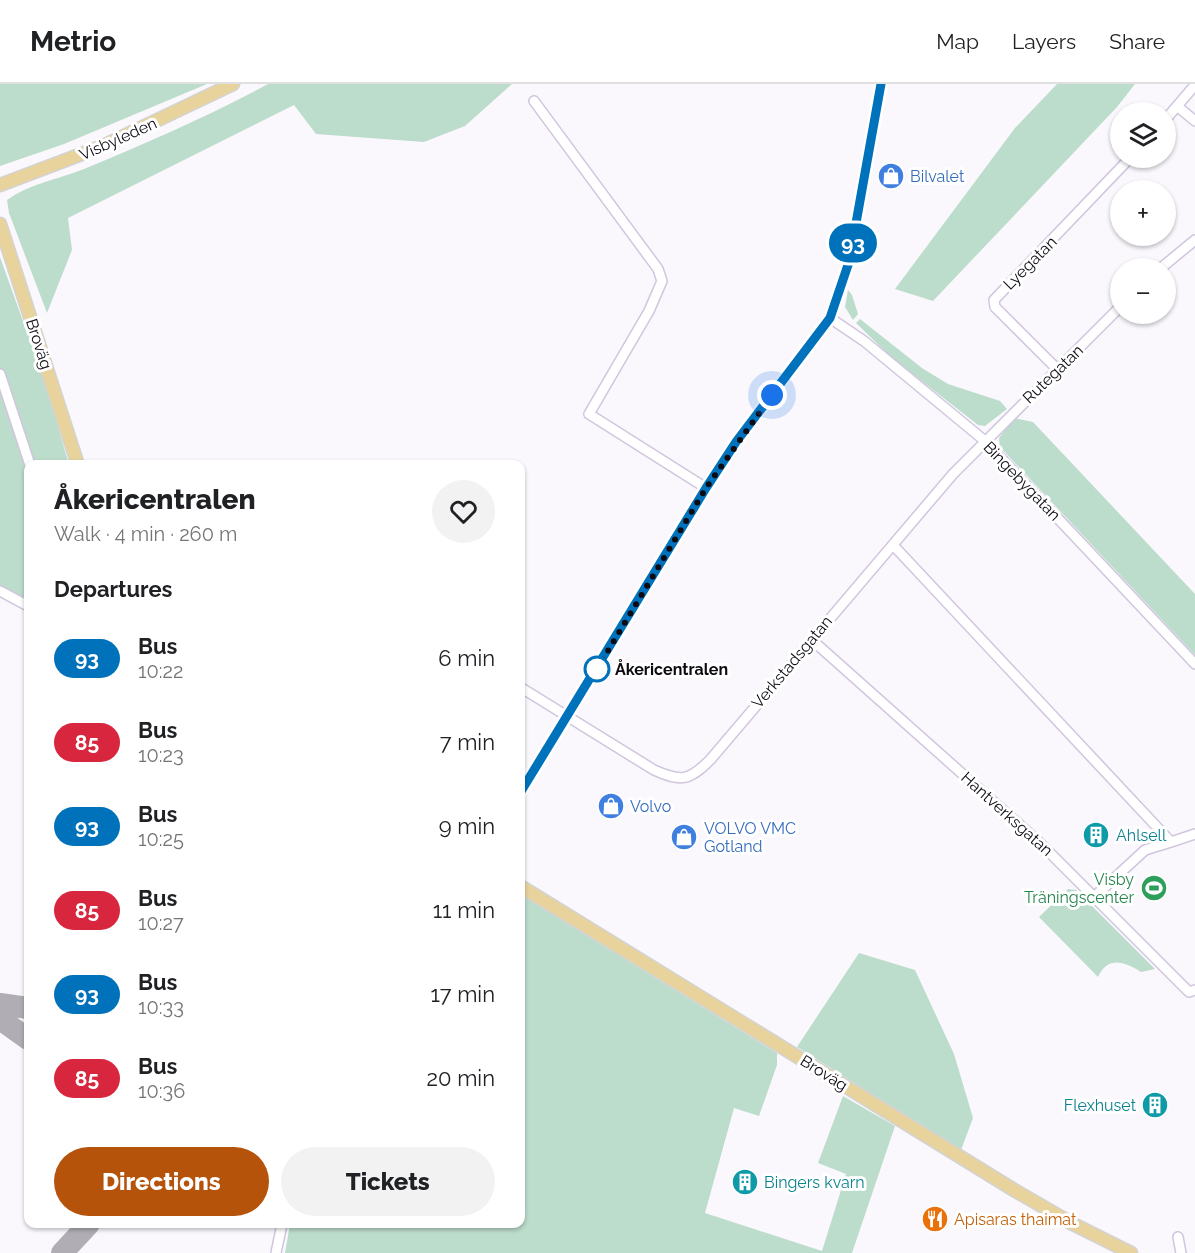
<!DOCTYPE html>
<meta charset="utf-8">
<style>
:root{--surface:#fff;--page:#f2f2f2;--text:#202124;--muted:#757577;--line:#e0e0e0;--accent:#b45309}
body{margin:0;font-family:Raleway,sans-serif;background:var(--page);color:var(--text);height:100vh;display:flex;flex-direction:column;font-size:22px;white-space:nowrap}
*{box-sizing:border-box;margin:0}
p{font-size:20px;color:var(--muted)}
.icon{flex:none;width:33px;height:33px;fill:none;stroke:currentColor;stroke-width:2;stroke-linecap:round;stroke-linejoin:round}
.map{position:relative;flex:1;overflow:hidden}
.sheet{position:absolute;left:24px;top:376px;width:501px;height:768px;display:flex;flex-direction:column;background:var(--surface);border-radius:12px;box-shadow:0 2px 4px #0004}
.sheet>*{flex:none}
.badge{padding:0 12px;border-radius:20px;font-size:21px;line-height:39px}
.buttons{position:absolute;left:1110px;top:18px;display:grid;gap:12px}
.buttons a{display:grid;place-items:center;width:66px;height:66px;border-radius:50%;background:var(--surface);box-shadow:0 2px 4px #0004;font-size:30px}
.you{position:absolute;width:30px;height:30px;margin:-15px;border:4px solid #fff;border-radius:50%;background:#1a73e8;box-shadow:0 0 0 9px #1a73e833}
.map>.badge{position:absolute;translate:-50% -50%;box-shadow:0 0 0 3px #fff}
h2{padding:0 30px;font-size:22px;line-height:54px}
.round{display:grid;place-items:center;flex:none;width:63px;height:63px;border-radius:32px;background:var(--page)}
.headline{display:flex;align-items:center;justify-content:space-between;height:102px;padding:0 30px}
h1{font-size:28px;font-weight:800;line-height:45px}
.cta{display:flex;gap:12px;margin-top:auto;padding:12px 30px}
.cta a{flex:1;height:69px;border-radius:36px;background:var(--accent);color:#fff;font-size:24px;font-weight:800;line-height:69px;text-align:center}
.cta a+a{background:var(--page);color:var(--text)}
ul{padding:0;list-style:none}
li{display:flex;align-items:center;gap:18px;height:84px;padding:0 30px}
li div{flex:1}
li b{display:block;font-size:22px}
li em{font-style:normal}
li .badge{min-width:66px;font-weight:700;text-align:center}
header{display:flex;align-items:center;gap:36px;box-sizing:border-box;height:84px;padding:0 30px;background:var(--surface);border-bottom:2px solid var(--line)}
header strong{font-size:28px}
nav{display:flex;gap:33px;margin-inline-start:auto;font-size:21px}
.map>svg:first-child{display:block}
.green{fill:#bcdccc}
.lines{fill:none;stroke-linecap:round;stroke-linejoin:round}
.taxiway{stroke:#b0aeb4;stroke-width:22}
.minor-casing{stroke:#d1c6de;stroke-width:12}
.major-casing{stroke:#d4d3d4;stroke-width:15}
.minor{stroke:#fff;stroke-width:9}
.major{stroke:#e7d39b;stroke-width:12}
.line-casing{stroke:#fff;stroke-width:14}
.line{stroke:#0072bc;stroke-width:9}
.walk{stroke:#0e0a12;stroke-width:6;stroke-dasharray:0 10.8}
.stop-dot{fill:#fff;stroke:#0072bc;stroke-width:3}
.labels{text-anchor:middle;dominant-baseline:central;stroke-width:6;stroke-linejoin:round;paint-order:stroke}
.street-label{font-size:16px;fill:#0e0a12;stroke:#fff}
.shop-label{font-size:16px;fill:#366cbe;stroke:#fff;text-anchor:start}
.stop-label{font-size:16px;font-weight:bold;fill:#0e0a12;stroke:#fff;text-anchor:start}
.culture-label{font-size:16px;fill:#0d838f;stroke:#fff;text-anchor:start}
.leisure-label{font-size:16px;fill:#27864d;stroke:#fff;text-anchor:end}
.food-label{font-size:16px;fill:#c56008;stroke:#fff;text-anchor:start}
</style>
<header>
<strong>Metrio</strong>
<nav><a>Map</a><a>Layers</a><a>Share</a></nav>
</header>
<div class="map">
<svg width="1195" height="1169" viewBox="0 0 1195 1169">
<rect width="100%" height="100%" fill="#faf8fd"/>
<path class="green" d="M 0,0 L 207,0 L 64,60 L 0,82 Z
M 268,0 L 512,0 L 465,42 L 424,58 L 316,50 L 294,21 L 68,134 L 72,166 L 47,229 L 9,129 L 7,116 C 29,100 59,95 84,85 C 146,59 209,32 268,0 Z
M 1057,0 L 1135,0 L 1117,23 L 933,217 L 895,205 L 1015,44 Z
M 0,173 L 48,307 L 69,381 L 28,381 L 28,516 L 0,501 Z
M 848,206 L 852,211 L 858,230 L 853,236 L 845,223 Z
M 860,235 L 922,284 L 948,300 L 1000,317 L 1007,325 L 985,342 L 978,341 L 891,273 L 856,239 Z
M 1014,334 L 1033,338 L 1195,510 L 1195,571 L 1000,363 L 999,354 Z
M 1068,805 L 1076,806 L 1155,885 L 1141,888 C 1125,878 1108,871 1098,893 L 1039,833 Z
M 521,811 L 777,969 L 777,981 L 759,1032 L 734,1024 L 705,1129 L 822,1167 L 846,1090 L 818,1079 L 843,1012 L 895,1042 L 852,1169 L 285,1169 L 290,1140 L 520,1140 Z
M 859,869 L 915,886 L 954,970 L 973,1034 L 961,1066 L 797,963 Z"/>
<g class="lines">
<path class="taxiway" d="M 0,920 L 28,924
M 0,935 L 28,955
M 62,1169 L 89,1140"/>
<defs>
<path id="minor" d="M 534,17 L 658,185 L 662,197 L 649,227 L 589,330 L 706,404
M 1177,22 L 1195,37
M 1166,35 L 1195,1
M 1161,184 L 1195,156
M 830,234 L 864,257 L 985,357 L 1195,580
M 1057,285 L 995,223 L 994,216 L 1130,74
M 0,290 L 30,381
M 893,461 L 1171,758 L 1145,766 L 1094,813
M 0,507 L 28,522
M 812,556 L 1040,759 L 1189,908 L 1195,906
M 520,603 L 654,686 C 681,698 689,697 710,676 L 953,390 L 1120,223
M 520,709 L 706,404 L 736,358 L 830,234 L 849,178 L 881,0
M 1171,758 L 1195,750
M 1178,1153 L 1181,1169
M 276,1169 L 282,1140"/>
<path id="major" d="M 0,101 L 103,62 L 233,0
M 0,140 L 78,381
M 520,802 L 1014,1106 L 1071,1139 L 1131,1169"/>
</defs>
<use href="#minor" class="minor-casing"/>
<use href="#major" class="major-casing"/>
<use href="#minor" class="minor"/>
<use href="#major" class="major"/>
</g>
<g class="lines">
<defs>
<path id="line" d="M 520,709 L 706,404 L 736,358 L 830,234 L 849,178 L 881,0"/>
</defs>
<use href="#line" class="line-casing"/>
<use href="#line" class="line"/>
<path class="walk" d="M 597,585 L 706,404 L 772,311"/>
</g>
<defs>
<symbol id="shop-disc" viewBox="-11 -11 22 22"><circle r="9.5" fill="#3f7fe0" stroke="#fff"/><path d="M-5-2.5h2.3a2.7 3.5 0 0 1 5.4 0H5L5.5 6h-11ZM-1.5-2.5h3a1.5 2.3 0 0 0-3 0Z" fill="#fff"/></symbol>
<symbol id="building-disc" viewBox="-11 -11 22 22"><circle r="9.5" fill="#0f9aa8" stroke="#fff"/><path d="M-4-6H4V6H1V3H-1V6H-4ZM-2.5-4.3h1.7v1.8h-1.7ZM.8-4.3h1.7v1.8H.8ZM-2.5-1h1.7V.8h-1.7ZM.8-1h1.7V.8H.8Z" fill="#fff"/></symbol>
<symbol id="stadium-disc" viewBox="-11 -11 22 22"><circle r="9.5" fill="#2e9e5b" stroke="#fff"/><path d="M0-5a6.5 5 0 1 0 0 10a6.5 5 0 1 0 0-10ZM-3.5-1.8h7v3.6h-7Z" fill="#fff"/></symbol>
<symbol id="restaurant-disc" viewBox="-11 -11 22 22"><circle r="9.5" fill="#e8710a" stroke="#fff"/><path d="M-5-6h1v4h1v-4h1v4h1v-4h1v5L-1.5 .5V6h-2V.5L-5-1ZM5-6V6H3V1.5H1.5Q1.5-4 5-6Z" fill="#fff"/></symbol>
</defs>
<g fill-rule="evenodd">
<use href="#shop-disc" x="876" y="77" width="30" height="30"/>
<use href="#shop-disc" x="596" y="707" width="30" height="30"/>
<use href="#building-disc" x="1081" y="736" width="30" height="30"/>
<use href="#shop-disc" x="669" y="738" width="30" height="30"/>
<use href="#stadium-disc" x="1139" y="789" width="30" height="30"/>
<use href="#building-disc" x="1140" y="1006" width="30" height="30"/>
<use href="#building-disc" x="730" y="1083" width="30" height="30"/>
<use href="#restaurant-disc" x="920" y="1120" width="30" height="30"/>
</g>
<circle class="stop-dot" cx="597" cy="585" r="12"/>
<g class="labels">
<g class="street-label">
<text transform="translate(118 55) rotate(-24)">Visbyleden</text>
<text transform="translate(1030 179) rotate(-45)">Lyegatan</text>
<text transform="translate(39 260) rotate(72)">Broväg</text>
<text transform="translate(1053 290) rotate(-44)">Rutegatan</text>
<text transform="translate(1022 397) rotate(46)">Bingebygatan</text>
<text transform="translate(792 578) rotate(-50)">Verkstadsgatan</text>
<text transform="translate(1007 730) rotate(42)">Hantverksgatan</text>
<text transform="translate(824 989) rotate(32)">Broväg</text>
</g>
<g class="shop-label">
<text x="910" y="92">Bilvalet</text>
<text x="630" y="722">Volvo</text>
<text x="704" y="744">VOLVO VMC<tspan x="704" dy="18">Gotland</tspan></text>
</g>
<g class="stop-label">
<text x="615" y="585">Åkericentralen</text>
</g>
<g class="culture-label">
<text x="1116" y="751">Ahlsell</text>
<text x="1136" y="1021" text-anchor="end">Flexhuset</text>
<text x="764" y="1098">Bingers kvarn</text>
</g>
<g class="leisure-label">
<text x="1134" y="795">Visby<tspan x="1134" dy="18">Träningscenter</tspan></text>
</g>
<g class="food-label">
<text x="954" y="1135">Apisaras thaimat</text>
</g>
</g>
</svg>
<div class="buttons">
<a><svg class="icon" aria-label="layers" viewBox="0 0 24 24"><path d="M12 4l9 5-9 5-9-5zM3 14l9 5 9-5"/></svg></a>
<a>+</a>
<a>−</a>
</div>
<div class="you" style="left:772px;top:311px"></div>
<b class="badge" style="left:853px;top:159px;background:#0072bc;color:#fff">93</b>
<section class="sheet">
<div class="headline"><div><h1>Åkericentralen</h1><p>Walk · 4 min · 260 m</p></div><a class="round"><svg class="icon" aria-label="heart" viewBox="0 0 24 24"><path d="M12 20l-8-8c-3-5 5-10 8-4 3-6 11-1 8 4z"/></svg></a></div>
<h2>Departures</h2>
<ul>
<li><span class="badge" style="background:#0072bc;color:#fff">93</span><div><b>Bus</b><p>10:22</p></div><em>6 min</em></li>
<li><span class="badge" style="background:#d7263d;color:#fff">85</span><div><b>Bus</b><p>10:23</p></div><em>7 min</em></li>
<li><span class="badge" style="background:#0072bc;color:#fff">93</span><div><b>Bus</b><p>10:25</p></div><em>9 min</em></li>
<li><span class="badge" style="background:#d7263d;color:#fff">85</span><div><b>Bus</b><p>10:27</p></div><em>11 min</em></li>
<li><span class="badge" style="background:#0072bc;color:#fff">93</span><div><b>Bus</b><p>10:33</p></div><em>17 min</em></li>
<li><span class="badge" style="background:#d7263d;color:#fff">85</span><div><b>Bus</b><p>10:36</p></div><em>20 min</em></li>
</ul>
<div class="cta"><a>Directions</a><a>Tickets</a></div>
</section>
</div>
